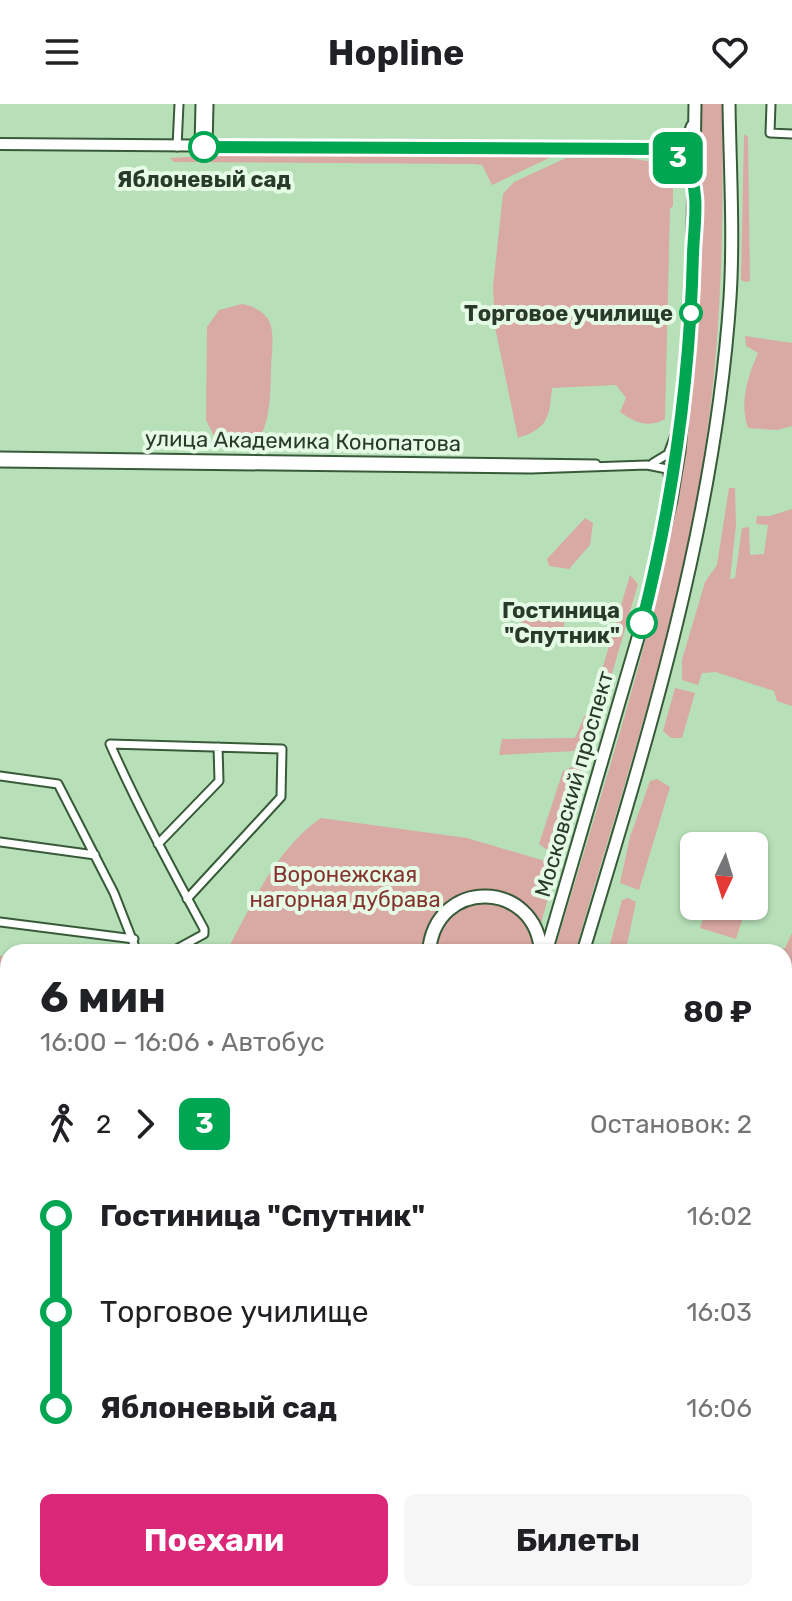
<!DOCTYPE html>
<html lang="ru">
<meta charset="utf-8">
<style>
:root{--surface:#fff;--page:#f6f6f6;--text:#202124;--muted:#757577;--accent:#db2777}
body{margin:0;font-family:Rubik,sans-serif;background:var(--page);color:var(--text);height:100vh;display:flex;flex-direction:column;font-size:30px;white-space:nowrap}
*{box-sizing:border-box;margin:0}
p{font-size:26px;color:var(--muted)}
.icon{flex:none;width:44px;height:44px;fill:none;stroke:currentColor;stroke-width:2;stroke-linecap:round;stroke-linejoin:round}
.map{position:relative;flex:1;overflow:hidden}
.side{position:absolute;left:0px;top:840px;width:792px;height:658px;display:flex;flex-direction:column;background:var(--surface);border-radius:24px 24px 0 0;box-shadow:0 2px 6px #0004}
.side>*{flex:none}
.badge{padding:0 16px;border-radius:12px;font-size:28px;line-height:52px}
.needle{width:52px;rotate:184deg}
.tools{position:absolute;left:680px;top:728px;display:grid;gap:16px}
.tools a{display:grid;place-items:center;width:88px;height:88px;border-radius:12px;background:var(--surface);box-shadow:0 2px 6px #0004;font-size:40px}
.map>.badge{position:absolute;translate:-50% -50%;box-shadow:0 0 0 4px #fff}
.legs{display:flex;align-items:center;gap:12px;height:88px;padding:0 40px;font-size:26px}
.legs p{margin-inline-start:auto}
.headline{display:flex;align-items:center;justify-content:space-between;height:136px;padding:0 40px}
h1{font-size:44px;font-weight:700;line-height:60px}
.action{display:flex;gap:16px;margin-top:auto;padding:16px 40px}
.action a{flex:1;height:92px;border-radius:12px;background:var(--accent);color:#fff;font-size:32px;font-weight:700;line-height:92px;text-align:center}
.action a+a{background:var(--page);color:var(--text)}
ul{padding:0 40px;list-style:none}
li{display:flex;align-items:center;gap:28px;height:96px;font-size:30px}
li i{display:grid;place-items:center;width:12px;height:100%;margin:0 10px;background:currentColor}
li i::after{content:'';width:20px;height:20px;margin:-10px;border:6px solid;border-radius:50%;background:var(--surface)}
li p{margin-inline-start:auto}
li:first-child i{background:linear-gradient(#0000 50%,currentColor 0)}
li:last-child i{background:linear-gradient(currentColor 50%,#0000 0)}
header{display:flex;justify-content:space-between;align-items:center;height:104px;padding:0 40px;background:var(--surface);font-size:36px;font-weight:700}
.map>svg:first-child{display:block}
.green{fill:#d9a9a4}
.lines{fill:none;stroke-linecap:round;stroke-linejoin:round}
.minor-casing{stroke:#375b39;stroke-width:11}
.tertiary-casing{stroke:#375b39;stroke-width:13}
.secondary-casing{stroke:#375b39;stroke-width:14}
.primary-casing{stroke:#375b39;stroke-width:15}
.trunk-casing{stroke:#375b39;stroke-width:16}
.minor{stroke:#fff;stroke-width:7}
.tertiary{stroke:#fff;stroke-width:9}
.secondary{stroke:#fff;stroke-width:10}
.primary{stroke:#fff;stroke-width:11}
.trunk{stroke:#fff;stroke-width:12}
.line-1-casing{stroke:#fff;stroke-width:18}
.line-1{stroke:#00a651;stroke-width:12}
.stop-1-dot{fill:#fff;stroke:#00a651;stroke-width:4}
.labels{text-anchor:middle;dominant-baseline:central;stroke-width:8;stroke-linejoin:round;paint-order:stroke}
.stop-label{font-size:22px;font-weight:bold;fill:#2a3a2a;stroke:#e6fbe6;text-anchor:end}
.street-label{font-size:22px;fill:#2a3a2a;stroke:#e6fbe6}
.park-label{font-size:22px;fill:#85312e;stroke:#e6fbe6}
</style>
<header><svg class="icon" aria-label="menu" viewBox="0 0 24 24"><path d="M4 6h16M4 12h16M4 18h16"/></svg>Hopline<svg class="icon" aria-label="heart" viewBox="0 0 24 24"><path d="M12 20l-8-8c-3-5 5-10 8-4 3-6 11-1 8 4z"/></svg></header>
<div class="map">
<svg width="792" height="1497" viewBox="0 0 792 1497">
<rect width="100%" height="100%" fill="#b7e0b8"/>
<path class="green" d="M 698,0 L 722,0 C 724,117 722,234 704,350 C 679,519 622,684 575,848 L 554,848 C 602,684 659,520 685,350 C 702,234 698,117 698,0 Z
M 744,30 L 748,33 L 750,177 L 746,178 L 741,176 Z
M 224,51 L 551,53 L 492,81 L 482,61 L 474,60 L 174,58 L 170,54 Z
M 621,53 L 660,59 L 673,84 L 673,102 L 670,105 L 665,315 C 647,325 635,318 620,308 L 626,294 L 616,281 L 552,284 C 549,313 549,324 518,334 L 495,223 L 493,182 L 503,90 L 514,78 L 566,54 Z
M 242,200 C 252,202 262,206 268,215 C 276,229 271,250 271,265 C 270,300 271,368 215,334 L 206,316 L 207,223 L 219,206 Z
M 745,232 L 792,239 L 792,322 L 777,326 L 748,324 C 739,299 748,272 758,249 L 746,242 Z
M 729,384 L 735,384 L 736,421 L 730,475 L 735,474 L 742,424 L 749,423 L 750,451 L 764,450 L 768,421 L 756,420 L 757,412 L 770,412 L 792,405 L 792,602 L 777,597 L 774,587 L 716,568 L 702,569 L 698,581 L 682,576 L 682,556 L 705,478 L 717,461 Z
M 585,414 L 593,419 L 590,441 L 569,465 L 549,462 L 547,455 Z
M 630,471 L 638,480 L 611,573 L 604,576 L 601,569 Z
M 535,503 L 566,508 L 562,533 L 514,527 Z
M 675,584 L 695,589 L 682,634 L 671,634 L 663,627 Z
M 585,611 L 596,611 C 595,629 595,637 577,641 L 574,647 L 499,651 L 502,635 L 575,634 Z
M 574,662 L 582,664 L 571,728 L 559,746 L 546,745 L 539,740 L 563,667 Z
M 657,675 L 670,683 L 639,786 L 620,779 L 630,733 L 650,677 Z
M 321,714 L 467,734 L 552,759 L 553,776 L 533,848 L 226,848 C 253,799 275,746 321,714 Z
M 628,794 L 636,798 L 626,845 L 637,848 L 608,848 L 622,796 Z
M 707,802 L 715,802 L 713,810 L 729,816 L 733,804 L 745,807 L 736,835 L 700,824 Z
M 792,829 L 792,933 L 784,932 L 784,848 L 778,848 L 785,844 Z
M 0,852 L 8,853 L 8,1490 L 329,1490 L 327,1497 L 0,1497 Z
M 784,985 L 792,985 L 792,1336 L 784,1328 Z"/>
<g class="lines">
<defs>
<path id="minor" d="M 771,0 L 770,29 L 792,30
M 177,43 L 179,0
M 0,352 L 596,360
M 0,359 L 531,365 L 647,361 L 667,365 L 670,381
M 653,359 L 668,350 L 677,326
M 0,672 L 58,680 L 114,789 L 137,848
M 0,738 L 95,751
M 158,740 L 219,677 L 218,643
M 0,818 L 134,835
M 171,848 L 204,830 L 204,825 C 171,764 138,703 110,640 L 282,645 L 281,693 L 187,795"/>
<path id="tertiary" d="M 200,43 L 201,0
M 207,43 L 208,0
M 784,1340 L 792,1349"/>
<path id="secondary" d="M 0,40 L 655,45 C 674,41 686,43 692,22
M 657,46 L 686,60 L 693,74"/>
<path id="primary" d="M 546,848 L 642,520 L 671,396 L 679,347 L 692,192 L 695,0
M 583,848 C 648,634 715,418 730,194 C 734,130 730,64 729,0"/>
<path id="trunk" d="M 429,848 C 435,773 536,775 541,848
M 784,942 L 792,943
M 784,978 L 792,978
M 360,1497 L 362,1490
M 393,1497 L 395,1490"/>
</defs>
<use href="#minor" class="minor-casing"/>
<use href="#tertiary" class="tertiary-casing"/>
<use href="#secondary" class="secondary-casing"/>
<use href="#primary" class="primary-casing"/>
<use href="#trunk" class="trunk-casing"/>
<use href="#minor" class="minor"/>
<use href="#tertiary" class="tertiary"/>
<use href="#secondary" class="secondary"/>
<use href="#primary" class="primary"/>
<use href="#trunk" class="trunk"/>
</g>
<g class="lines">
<defs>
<path id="line-1" d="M 204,43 L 655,45 L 686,60 C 701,87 694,120 693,150 C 690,276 673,397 642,519"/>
</defs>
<use href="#line-1" class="line-1-casing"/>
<use href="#line-1" class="line-1"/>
</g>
<g class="stop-1-dot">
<circle cx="204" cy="43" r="14"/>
<circle cx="691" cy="209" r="10"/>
<circle cx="642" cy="519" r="14"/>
</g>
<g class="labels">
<g class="stop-label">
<text x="204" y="75" text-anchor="middle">Яблоневый сад</text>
<text x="673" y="209">Торговое училище</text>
<text x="620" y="506">Гостиница<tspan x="620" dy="25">"Спутник"</tspan></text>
</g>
<g class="street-label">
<text transform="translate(303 337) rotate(1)">улица Академика Конопатова</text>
<text transform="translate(574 680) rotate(-74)">Московский проспект</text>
</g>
<g class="park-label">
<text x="345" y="770">Воронежская<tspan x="345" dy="25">нагорная дубрава</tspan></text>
</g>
</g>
</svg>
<div class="tools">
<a><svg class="needle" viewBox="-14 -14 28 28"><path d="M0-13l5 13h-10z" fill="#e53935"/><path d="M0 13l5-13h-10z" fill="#757577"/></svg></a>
</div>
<b class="badge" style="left:678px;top:54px;background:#00a651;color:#fff">3</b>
<section class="side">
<div class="headline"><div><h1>6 мин</h1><p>16:00 – 16:06 · Автобус</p></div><b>80 ₽</b></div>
<div class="legs"><svg class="icon" aria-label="walk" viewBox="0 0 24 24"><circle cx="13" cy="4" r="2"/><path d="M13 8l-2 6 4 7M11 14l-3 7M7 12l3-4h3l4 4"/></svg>2<svg class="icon" aria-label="forward" viewBox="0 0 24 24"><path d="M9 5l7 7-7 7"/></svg><b class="badge" style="background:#00a651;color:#fff">3</b><p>Остановок: 2</p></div>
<ul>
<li><i style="color:#00a651"></i><b>Гостиница &quot;Спутник&quot;</b><p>16:02</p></li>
<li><i style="color:#00a651"></i><span>Торговое училище</span><p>16:03</p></li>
<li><i style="color:#00a651"></i><b>Яблоневый сад</b><p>16:06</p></li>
</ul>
<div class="action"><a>Поехали</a><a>Билеты</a></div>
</section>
</div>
